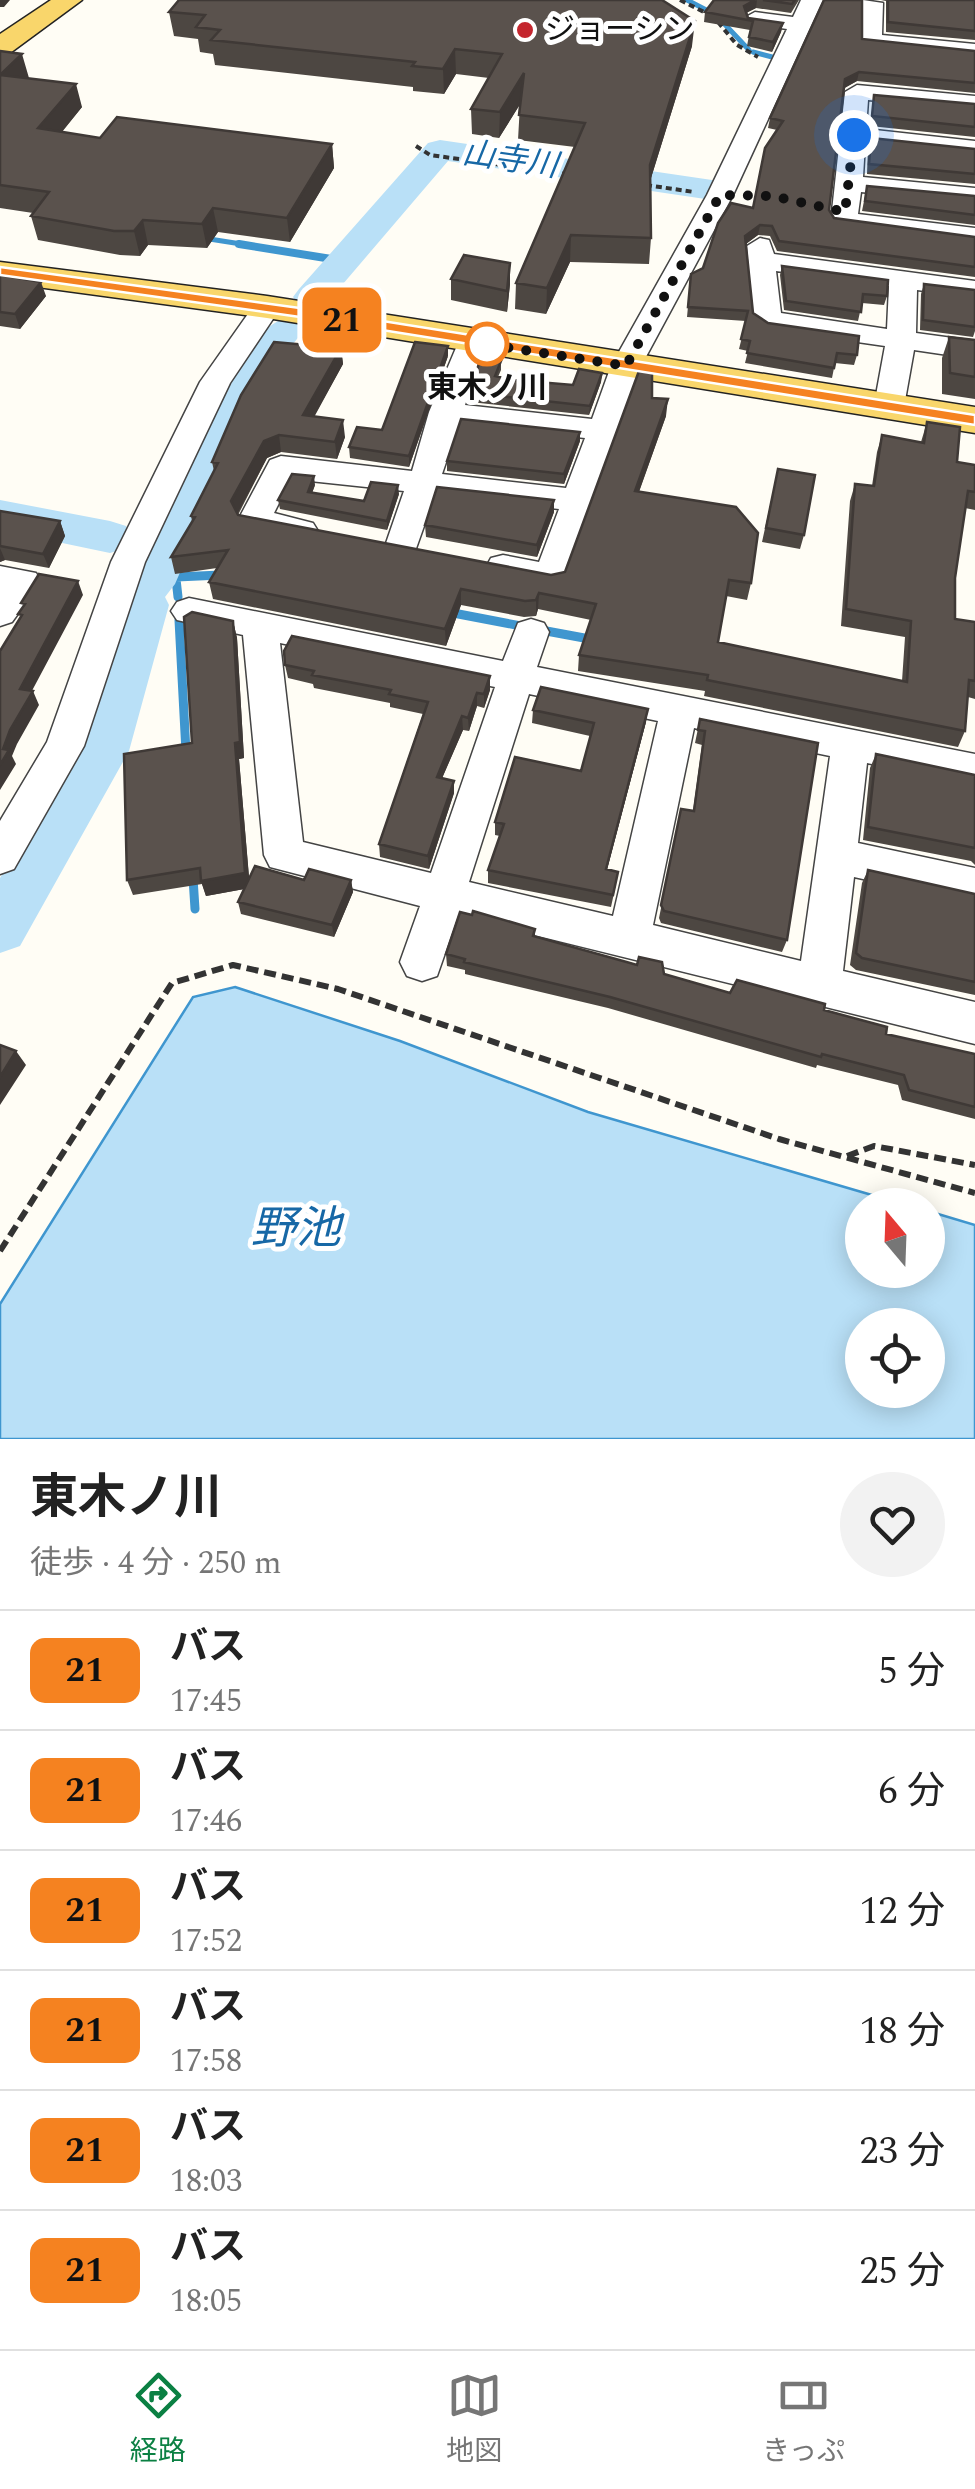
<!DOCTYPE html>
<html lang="ja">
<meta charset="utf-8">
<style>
:root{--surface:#fff;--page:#f2f2f2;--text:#222;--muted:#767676;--line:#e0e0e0;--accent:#0b8043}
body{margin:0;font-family:Spectral,"Noto Sans JP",serif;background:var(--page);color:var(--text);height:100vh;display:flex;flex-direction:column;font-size:38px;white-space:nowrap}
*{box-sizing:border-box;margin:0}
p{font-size:32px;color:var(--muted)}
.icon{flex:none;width:55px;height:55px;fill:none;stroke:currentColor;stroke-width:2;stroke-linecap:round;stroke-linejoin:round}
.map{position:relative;height:1439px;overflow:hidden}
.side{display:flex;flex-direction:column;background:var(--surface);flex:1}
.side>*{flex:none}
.badge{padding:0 20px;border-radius:15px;font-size:35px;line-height:65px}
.needle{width:65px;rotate:341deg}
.tools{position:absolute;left:845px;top:1188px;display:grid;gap:20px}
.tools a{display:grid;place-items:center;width:100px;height:100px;border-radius:50%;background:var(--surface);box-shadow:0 5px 25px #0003;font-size:50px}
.you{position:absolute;width:50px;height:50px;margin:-25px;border:8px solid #fff;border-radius:50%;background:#1a73e8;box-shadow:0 0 0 15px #1a73e833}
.map>.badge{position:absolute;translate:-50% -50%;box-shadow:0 0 0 5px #fff}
.round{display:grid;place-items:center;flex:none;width:105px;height:105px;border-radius:52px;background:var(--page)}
.summary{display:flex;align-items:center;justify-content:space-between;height:170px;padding:0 30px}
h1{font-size:48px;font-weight:700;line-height:75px}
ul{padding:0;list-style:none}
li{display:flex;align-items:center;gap:30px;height:120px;padding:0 30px;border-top:2px solid var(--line)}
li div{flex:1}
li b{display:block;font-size:38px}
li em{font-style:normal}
li .badge{min-width:110px;font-weight:700;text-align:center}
.tab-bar{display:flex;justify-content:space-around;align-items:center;height:140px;border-top:2px solid var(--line);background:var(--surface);font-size:28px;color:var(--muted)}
.tab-bar a{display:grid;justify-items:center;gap:5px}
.tab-bar .on{color:var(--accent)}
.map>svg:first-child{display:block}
.water{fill:#b9e0f7;stroke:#3f96cf;stroke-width:2.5;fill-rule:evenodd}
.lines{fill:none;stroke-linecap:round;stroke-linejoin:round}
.stream-far2{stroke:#3f96cf;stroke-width:5}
.stream-far1{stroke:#3f96cf;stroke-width:8}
.stream{stroke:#3f96cf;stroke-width:9}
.river{fill:#b9e0f7;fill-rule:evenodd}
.minor-casing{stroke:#444;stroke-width:3}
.major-casing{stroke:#222;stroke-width:3}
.path-far1{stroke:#333;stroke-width:4;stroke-dasharray:6 4;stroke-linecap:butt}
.path{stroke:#333;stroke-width:6;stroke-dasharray:12 6;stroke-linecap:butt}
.minor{fill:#fff;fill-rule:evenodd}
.major{fill:#f9d66b;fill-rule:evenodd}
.wall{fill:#4d4742}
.shaded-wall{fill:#3f3936}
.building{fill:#5a524d;stroke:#3f3936;stroke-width:2.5}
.line{fill:#f58220;stroke:#fff;stroke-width:2.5}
.walk{stroke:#111;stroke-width:10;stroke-dasharray:0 18}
.poi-dot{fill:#c4262e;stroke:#fff;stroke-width:4}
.stop-dot{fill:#fff;stroke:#f58220;stroke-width:5}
.labels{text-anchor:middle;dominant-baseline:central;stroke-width:10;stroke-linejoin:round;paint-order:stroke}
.far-poi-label{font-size:30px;fill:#111;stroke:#fff;text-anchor:start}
.far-stop-label{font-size:30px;font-weight:bold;fill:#111;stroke:#fff}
.far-water-label{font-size:32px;font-style:italic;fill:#1768a6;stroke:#fff}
.near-water-label{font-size:45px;font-style:italic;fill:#1768a6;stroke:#fff}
</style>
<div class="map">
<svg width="975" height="1439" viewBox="0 0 975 1439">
<rect width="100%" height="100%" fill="#fffdf5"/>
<path class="water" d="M 235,987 L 400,1041 L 588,1112 L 906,1205 L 862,1205 L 862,1270 L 928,1270 L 928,1211 L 975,1225 L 975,1439 L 0,1439 L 0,1304 L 193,997 ZM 862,1325 L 928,1325 L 928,1390 L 862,1390 Z"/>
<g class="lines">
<path class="stream-far2" d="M 687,0 L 716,15 L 749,50
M 753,52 L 776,58
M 203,238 L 254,246"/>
<path class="stream-far1" d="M 239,244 L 344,261"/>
<path class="stream" d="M 154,578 L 221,575
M 176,579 L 178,597
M 448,612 L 526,627
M 179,620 L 186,752
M 541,630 L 595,640
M 193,878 L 195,909"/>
<path class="river" d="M 440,140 L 712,180 L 724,183 L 729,190 L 724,197 L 712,200 L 448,161 L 325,305 L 299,305 L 293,297 L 299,289 L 428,143 Z
M 286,318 L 299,321 L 305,329 L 264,380 L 175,584 L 165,597 L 169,605 L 129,751 L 20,946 L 0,953 L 0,878 L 80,747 L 123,605 L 133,592 L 129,584 C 155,529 231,331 286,318 Z
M 0,500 L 110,521 L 126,526 L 132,537 L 126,548 L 110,553 L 0,530 Z"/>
<defs>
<path id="minor" d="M 801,0 L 823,0 L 733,195 L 641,366 L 563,585 C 541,591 513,582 491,576 L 486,567 L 491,558 L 503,555 L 539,562 L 559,509 L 435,495 L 413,557 L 389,557 L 384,549 L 404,491 L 291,479 L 274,513 L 313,523 L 318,531 L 313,539 L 301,543 L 242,528 L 238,520 L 270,460 L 281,456 L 412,471 L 429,412 L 461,336 L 471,333 L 485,342 L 465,405 L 592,419 L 611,366 L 707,195 L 787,29 L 747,23 L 744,18 L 755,12 L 793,17 ZM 459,424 L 585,438 L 566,488 L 442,474 Z
M 863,0 L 883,3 L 882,35 L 975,44 L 975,58 L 863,46 Z
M 857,85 L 975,96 L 975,110 L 868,100 L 866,129 L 975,141 L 975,155 L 865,143 L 863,177 L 975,188 L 975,204 L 861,192 L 858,214 L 975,228 L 975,244 L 835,226 L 831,220 L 845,92 Z
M 760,238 L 769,240 L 774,254 L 975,281 L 975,297 L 917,290 L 916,333 L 975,341 L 975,359 L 914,350 L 904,406 L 889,416 L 878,413 L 874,406 L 885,346 L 767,329 L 753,320 L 747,246 ZM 776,271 L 889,286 L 887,329 L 781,313 Z
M 267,299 L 281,307 L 230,383 L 145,562 L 84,746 L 14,869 L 0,874 L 0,821 L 47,742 L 111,562 L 200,382 L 257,301 Z
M 0,566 L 36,573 L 41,582 L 12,622 L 0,626 Z
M 189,598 L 503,661 L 518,623 L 531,619 L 544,623 L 549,632 L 537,667 L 975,754 L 975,786 L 867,763 L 858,843 L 975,868 L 975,904 L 854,877 L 843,971 L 975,1002 L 975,1044 L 458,916 L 437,976 L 422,981 L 407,976 L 400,962 L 420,906 L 270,867 L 264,855 L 243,635 L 177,620 L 171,611 L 177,602 ZM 280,643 L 495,687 L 431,873 L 303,842 ZM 529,694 L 658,721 L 613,916 L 469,882 ZM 694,728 L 830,756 L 801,961 L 653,925 Z"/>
<path id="major" d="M 51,0 L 82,0 L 10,53 L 0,55 L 0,34 Z
M 0,262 L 267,296 L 975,407 L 975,433 L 267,318 L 0,282 Z"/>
</defs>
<use href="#minor" class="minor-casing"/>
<use href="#major" class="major-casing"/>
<path class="path-far1" d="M 680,0 L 710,15
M 718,22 L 737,45 L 758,57
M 416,146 L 430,155 L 566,174
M 646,185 L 694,192"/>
<path class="path" d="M 847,1156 L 874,1146 L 975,1165
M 0,1251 L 172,983 L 233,965 L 338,989 L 779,1139 L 975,1193"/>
<use href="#minor" class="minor"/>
<use href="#major" class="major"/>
</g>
<path class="wall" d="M 714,0 L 799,0 L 791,13 L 756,8 L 746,13 L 748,18 L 783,23 L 781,32 L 772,52 L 747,46 L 750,30 L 704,22 L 705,12 Z
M 881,0 L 975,0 L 975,40 L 886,32 L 886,1 Z
M 169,12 L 692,46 L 650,181 L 651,238 L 649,264 L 570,262 L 546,314 L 515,309 L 516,283 L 575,147 L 518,140 L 520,104 L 499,138 L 472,134 L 471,109 L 489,78 L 456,74 L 444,94 L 413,91 L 413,87 L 215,65 L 213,54 L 200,52 L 198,39 L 174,36 Z
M 862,39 L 975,51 L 975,93 L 857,81 L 844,88 L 829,210 L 834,218 L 975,237 L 975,277 L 777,251 L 770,236 L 758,235 L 746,244 L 753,313 L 768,323 L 857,355 L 854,365 L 835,363 L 832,378 L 745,363 L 748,351 L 739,349 L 746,321 L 687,317 L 691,274 L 703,268 L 753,208 L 777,130 L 768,128 L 770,118 Z
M 0,51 L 28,78 L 82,107 L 62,132 L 100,138 L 332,144 L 334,168 L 290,242 L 218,232 L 207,248 L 148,245 L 140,256 L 120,255 L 38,240 L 31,216 L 33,213 L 0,208 Z
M 874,95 L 975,104 L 975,137 L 870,126 Z
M 871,138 L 975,149 L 975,184 L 867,174 L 868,147 Z
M 867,186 L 975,196 L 975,225 L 862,211 Z
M 782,266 L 887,296 L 884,305 L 862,303 L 858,321 L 784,310 L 780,275 Z
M 0,275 L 46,296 L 20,329 L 0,326 Z
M 451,279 L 510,284 L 507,312 L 451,300 Z
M 924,284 L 975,290 L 975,331 L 973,337 L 920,330 L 921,294 Z
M 949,337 L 975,340 L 975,399 L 942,394 L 942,358 Z
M 341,348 L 343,364 L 314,416 L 345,437 L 337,459 L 281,452 L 267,458 L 238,515 L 551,575 L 565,572 L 652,398 L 666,416 L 639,492 L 751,583 L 747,600 L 726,596 L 718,642 L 902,681 L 905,637 L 841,626 L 850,501 L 855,484 L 872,486 L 877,452 L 882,435 L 921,442 L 927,422 L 957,462 L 975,465 L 975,510 L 965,508 L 955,578 L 955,619 L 975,622 L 975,699 L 968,697 L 965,731 L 958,747 L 704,696 L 705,691 L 578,671 L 579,655 L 591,620 L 538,609 L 536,616 L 524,617 L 461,605 L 446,646 L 213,599 L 209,582 L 217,568 L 175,574 L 171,557 L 192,521 L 191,516 L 214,471 L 212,462 Z
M 448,356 L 409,467 L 350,458 L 349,447 L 382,430 Z
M 501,361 L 501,370 L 498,377 L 514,380 L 573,385 L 602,373 L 601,382 L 589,415 L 470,402 L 470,393 Z
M 580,441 L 564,484 L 447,471 L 447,461 Z
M 778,469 L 804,535 L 800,549 L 762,542 Z
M 315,485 L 312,493 L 364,501 L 399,494 L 387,530 L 280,509 L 278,500 Z
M 554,500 L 554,512 L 537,557 L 426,537 L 425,525 Z
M 0,511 L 60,521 L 65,536 L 49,568 L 5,560 L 0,562 Z
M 233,621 L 237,638 L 244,758 L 239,759 L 249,878 L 351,880 L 353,892 L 334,937 L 241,914 L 238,902 L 244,889 L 206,896 L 202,884 L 133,895 L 127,880 L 192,743 Z
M 285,665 L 490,690 L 484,708 L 477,706 L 469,731 L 463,730 L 442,778 L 454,781 L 454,793 L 429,869 L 380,857 L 379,844 L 423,714 L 390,707 L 390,703 L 314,688 L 313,684 L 288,678 Z
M 533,710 L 646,722 L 607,869 L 616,884 L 611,907 L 488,883 L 488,870 L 500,836 L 495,835 L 495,822 L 581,771 L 590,736 L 532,723 Z
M 700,719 L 787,940 L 782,952 L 661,923 L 659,918 L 681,809 L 693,811 L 702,745 L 695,743 Z
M 876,754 L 975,775 L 975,865 L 971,861 L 863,840 L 870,768 Z
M 868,870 L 975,894 L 975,995 L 856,970 L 850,965 L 862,883 Z
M 535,929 L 535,937 L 664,974 L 730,993 L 824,1010 L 886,1034 L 975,1054 L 975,1119 L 902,1100 L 898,1085 L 817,1065 L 816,1068 L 608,1008 L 465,974 L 465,970 L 447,966 L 446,954 Z"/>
<path class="shaded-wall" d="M 0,0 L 10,0 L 4,7 L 0,7 Z
M 757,0 L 756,8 L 742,15 L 744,6 Z
M 695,21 L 692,46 L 647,191 L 650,165 Z
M 783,23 L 781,32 L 772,52 L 773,42 Z
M 455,49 L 456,74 L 444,94 L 443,69 Z
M 22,54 L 29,78 L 0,75 Z
M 859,72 L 857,81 L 843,89 L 845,79 Z
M 524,73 L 524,98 L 499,138 L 500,112 Z
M 76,84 L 82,107 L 45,152 L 38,128 Z
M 332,144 L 334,168 L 290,242 L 287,218 Z
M 213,208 L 218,232 L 207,248 L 202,224 Z
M 143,220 L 148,245 L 140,256 L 134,231 Z
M 760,225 L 758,235 L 743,246 L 745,236 Z
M 571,235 L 570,262 L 546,314 L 547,288 Z
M 510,263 L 510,284 L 507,312 L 507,291 Z
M 41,282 L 46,296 L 20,329 L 15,314 Z
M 448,346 L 448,356 L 409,467 L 409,456 Z
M 341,348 L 343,364 L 306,432 L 303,415 Z
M 602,373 L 601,382 L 589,415 L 590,406 Z
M 668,399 L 666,416 L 633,508 L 635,491 Z
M 343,420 L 345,437 L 337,459 L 335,442 Z
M 580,432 L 580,441 L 564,484 L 564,474 Z
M 279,435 L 281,452 L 267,458 L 235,518 L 231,501 L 264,441 Z
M 314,476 L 315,485 L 309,501 L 308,492 Z
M 398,485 L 399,494 L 387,530 L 387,521 Z
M 554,500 L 554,512 L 537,557 L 537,545 Z
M 60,521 L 65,536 L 49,568 L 43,554 Z
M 0,548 L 5,560 L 0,562 Z
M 78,581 L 83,595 L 26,702 L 20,689 Z
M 461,589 L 461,605 L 446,646 L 445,629 Z
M 539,593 L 538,609 L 536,616 L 536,600 Z
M 233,621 L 237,638 L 244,758 L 239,759 L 250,888 L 206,896 L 201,881 L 235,743 Z
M 490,676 L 490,690 L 484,708 L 484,694 Z
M 33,691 L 39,705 L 17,744 L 12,756 L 16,764 L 0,790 L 0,765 L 3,749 L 10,730 Z
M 477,693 L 477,706 L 469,731 L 468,718 Z
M 648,709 L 646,722 L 604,881 L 606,869 Z
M 462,716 L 463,730 L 437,790 L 437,777 Z
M 454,781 L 454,793 L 429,869 L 428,856 Z
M 351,880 L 353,892 L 334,937 L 332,925 Z
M 16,1051 L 26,1065 L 0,1105 L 0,1077 Z"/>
<path class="building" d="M 179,0 L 662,0 L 695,21 L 650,165 L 651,238 L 571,235 L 547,288 L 516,283 L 585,123 L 519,115 L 524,73 L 500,112 L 471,109 L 502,54 L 455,49 L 443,69 L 412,66 L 415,62 L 211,40 L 220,30 L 196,27 L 205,15 L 169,12 Z
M 714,0 L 755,0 L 744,6 L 748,18 L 783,23 L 773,42 L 749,37 L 753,21 L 705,12 Z
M 763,0 L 795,0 L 792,4 Z
M 824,0 L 862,0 L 862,39 L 975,51 L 975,83 L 859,72 L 845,79 L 829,210 L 834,218 L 975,237 L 975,267 L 779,241 L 772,226 L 760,225 L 745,236 L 753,313 L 768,323 L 859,336 L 857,355 L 837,353 L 834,368 L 747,353 L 750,341 L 741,339 L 748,311 L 688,307 L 691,274 L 703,268 L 718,223 L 731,203 L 753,208 L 765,148 L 783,121 L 770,118 Z
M 888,0 L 975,0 L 975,31 L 888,22 Z
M 0,51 L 22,54 L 0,75 L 76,84 L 38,128 L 100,138 L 117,117 L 332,144 L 287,218 L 213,208 L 202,224 L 143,220 L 134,231 L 114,231 L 31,216 L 49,192 L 0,185 Z
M 874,95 L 975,104 L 975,127 L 872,116 Z
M 871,138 L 975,149 L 975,174 L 869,164 Z
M 867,186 L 975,196 L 975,215 L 865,201 Z
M 464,255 L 510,263 L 507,291 L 451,279 Z
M 782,266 L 888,280 L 887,296 L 863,294 L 861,312 L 786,301 Z
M 0,275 L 41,282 L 15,314 L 0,312 Z
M 924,284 L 975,290 L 975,327 L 923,320 Z
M 949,337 L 975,340 L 975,377 L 950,373 Z
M 274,342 L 341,348 L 303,415 L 343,420 L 335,442 L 279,435 L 264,441 L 231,501 L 238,515 L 551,575 L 565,572 L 639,371 L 652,373 L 652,398 L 668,399 L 635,491 L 736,507 L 758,533 L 751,583 L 729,580 L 718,642 L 907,682 L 911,621 L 846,609 L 855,484 L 874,486 L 882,435 L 924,443 L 927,422 L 960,427 L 957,462 L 975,465 L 975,492 L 968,491 L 955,578 L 955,619 L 975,622 L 975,681 L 969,680 L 965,731 L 707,680 L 708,675 L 579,655 L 596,604 L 539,593 L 536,600 L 525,601 L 461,589 L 445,629 L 209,582 L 228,550 L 171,557 L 195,517 L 191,516 L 218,463 L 212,462 L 241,395 Z
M 415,342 L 448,346 L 409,456 L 349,447 L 357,427 L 382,430 Z
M 481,357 L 501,361 L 495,376 L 514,380 L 573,385 L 579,369 L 602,373 L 590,406 L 470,393 Z
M 461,419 L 580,432 L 564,474 L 447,461 Z
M 778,469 L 815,475 L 804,535 L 766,528 Z
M 292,474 L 314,476 L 308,492 L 364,501 L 371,482 L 398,485 L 387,521 L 278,500 Z
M 437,487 L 554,500 L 537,545 L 425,525 Z
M 0,511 L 60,521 L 43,554 L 0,546 Z
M 39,574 L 78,581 L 20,689 L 33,691 L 10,730 L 3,749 L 9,750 L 0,765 L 0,651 L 22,615 L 18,614 L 25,604 L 21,603 Z
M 192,612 L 233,621 L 240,742 L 235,743 L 245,873 L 201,881 L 200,868 L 127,880 L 124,754 L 192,743 L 184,617 Z
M 292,636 L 490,676 L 484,694 L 477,693 L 468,718 L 462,716 L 437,777 L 454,781 L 428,856 L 379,844 L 428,702 L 389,694 L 391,690 L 312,675 L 314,671 L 285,665 L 284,651 Z
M 541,687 L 648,709 L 606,869 L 618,872 L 613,895 L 488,870 L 504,824 L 495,822 L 515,757 L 581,771 L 594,723 L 533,710 Z
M 700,719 L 818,743 L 787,940 L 664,911 L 661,905 L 681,809 L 694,811 L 705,731 L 698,730 Z
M 876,754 L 975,775 L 975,848 L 868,827 Z
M 255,866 L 304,880 L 309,869 L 351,880 L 332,925 L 238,902 Z
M 868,870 L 975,894 L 975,982 L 862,958 L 856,953 Z
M 473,911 L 535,929 L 533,936 L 623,961 L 637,965 L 639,957 L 662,962 L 664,974 L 730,993 L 737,980 L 825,1004 L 824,1010 L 887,1027 L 886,1034 L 975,1054 L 975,1107 L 909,1090 L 904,1075 L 822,1054 L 821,1057 L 610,997 L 464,962 L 465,959 L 446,954 L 460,912 L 472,915 Z
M 0,1045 L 16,1051 L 0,1077 Z"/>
<path class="line" d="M 0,267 L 307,309 L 975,415 L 975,425 L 307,318 L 0,275 Z"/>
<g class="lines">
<path class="walk" d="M 487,344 L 471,342 L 626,366 L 720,195 L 772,196 L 845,212 L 854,135"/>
</g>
<circle class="poi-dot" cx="525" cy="30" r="10"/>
<circle class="stop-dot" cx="487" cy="344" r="20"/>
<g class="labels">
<g class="far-poi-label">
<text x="545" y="30">ジョーシン</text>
</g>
<g class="far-stop-label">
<text x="487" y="388">東木ノ川</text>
</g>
<g class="far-water-label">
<text transform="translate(510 160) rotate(8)">山寺川</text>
</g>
<g class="near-water-label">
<text x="296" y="1229">野池</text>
</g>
</g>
</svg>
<div class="tools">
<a><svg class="needle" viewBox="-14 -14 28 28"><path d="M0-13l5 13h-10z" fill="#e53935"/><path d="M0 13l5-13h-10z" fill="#767676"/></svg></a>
<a><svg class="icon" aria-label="locate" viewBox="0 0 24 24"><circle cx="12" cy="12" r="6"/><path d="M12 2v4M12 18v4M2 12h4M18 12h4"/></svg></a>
</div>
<div class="you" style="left:854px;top:135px"></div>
<b class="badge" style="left:342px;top:320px;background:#f58220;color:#111">21</b>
</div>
<section class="side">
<div class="summary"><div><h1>東木ノ川</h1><p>徒歩 · 4 分 · 250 m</p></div><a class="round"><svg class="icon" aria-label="heart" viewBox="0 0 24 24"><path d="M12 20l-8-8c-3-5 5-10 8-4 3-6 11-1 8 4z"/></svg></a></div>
<ul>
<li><span class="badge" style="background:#f58220;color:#111">21</span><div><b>バス</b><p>17:45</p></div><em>5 分</em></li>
<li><span class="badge" style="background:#f58220;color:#111">21</span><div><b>バス</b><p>17:46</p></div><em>6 分</em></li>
<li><span class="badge" style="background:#f58220;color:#111">21</span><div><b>バス</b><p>17:52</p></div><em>12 分</em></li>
<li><span class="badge" style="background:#f58220;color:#111">21</span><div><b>バス</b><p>17:58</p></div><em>18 分</em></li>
<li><span class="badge" style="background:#f58220;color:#111">21</span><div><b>バス</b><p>18:03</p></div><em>23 分</em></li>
<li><span class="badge" style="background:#f58220;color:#111">21</span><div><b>バス</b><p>18:05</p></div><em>25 分</em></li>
</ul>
</section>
<nav class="tab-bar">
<a class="on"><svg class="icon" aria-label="directions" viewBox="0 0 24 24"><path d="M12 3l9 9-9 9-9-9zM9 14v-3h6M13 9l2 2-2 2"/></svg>経路</a>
<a><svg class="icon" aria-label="map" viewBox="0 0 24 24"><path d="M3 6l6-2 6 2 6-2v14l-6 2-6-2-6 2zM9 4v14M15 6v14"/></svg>地図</a>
<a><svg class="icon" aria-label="tickets" viewBox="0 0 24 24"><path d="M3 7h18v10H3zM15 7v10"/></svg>きっぷ</a>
</nav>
